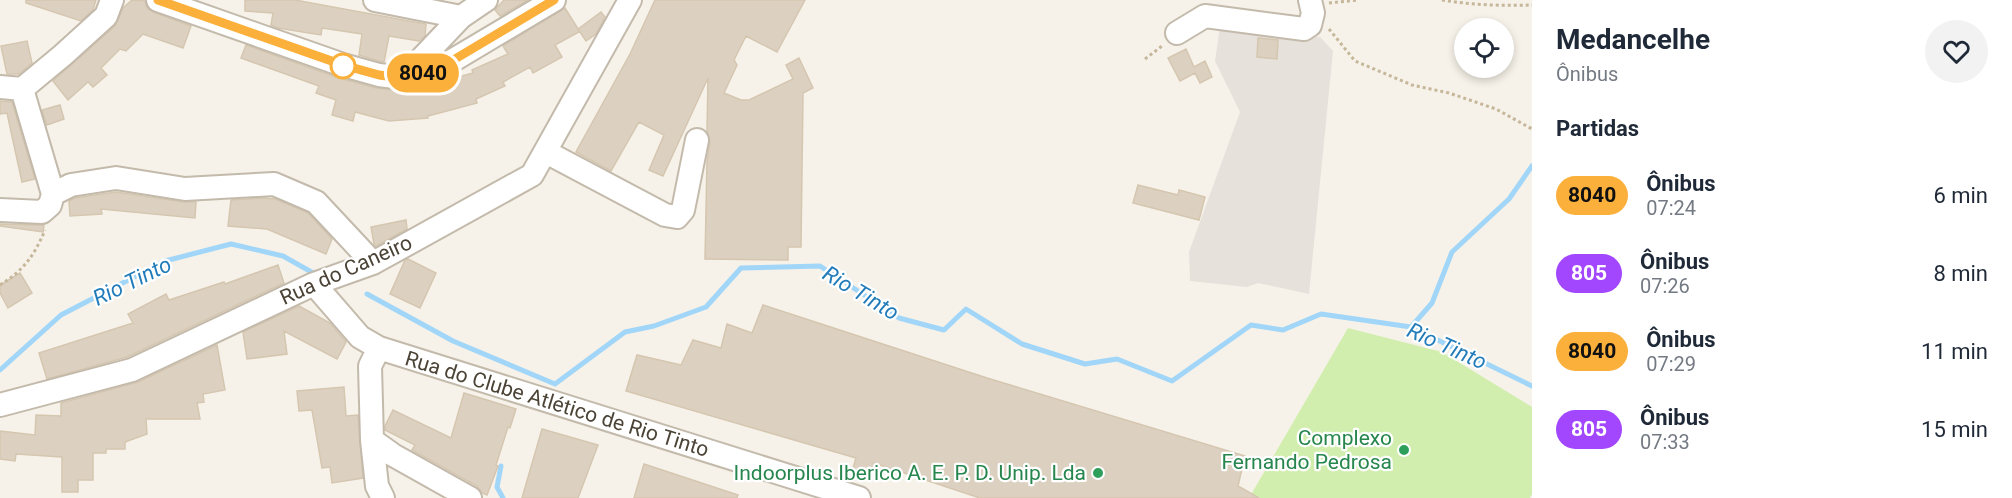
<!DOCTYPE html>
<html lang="pt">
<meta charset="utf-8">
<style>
:root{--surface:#fff;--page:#f2f2f3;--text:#1f2937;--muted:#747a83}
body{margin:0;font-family:Roboto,sans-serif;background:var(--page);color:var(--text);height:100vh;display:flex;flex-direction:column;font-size:22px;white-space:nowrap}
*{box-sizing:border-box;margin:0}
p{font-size:20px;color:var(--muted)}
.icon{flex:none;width:33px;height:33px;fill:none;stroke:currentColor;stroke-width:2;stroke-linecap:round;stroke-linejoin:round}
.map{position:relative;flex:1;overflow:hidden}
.sheet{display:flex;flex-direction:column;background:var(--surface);width:480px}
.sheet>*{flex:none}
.badge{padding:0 12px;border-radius:20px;font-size:21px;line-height:39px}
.controls{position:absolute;left:1454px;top:18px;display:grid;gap:12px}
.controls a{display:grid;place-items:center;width:60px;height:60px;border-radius:50%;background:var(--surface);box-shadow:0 3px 9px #0003;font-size:30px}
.map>.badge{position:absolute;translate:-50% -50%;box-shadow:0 0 0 3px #fff}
h2{padding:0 24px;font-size:22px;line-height:54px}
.round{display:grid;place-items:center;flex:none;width:63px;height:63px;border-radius:32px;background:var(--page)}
.overview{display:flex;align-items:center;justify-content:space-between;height:102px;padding:0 24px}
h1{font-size:28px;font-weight:700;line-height:45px}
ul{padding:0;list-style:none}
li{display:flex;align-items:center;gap:18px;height:78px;padding:0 24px}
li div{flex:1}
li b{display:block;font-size:22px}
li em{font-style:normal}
li .badge{min-width:66px;font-weight:700;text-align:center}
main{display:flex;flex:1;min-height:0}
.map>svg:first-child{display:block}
.industrial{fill:#e6e1db}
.green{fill:#d2eeae}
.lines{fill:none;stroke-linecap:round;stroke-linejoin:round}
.stream{stroke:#a1d6f8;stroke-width:5}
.building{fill:#dcd1c0;stroke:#d5c6b0;stroke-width:1.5}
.minor-casing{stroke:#c3baab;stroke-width:26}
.path{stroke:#c6b69a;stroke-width:3;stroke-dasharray:3 3;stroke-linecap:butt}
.minor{stroke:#fff;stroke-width:22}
.line-casing{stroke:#fff;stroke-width:14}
.line{stroke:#fbb03b;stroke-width:9}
.stop-dot{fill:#fff;stroke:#fbb03b;stroke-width:3}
.leisure-dot{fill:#2e9e5b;stroke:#fff;stroke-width:2}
.labels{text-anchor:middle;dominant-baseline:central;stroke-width:4.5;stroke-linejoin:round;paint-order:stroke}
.street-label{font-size:21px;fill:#4b4336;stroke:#fff}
.leisure-label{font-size:21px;fill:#27864d;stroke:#fff;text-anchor:end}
.water-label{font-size:22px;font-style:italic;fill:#227cba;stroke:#fff}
</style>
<main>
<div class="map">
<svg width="1532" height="498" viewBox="0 0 1532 498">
<rect width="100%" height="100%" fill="#f6f2e9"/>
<path class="industrial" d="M 1220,27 L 1320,37 L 1333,51 L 1309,294 L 1258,283 L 1247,287 L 1190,281 L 1189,252 L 1240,112 L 1215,61 Z"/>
<path class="green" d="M 1348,328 L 1442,352 L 1532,407 L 1532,494 L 1530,498 L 1249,498 Z"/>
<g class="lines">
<path class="stream" d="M 367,294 L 453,341 L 555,384 L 625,332 L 654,326 L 706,307 L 741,268 L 820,266 L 899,318 L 944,330 L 966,309 L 1022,344 L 1085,364 L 1117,359 L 1172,381 L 1251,325 L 1283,330 L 1321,314 L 1411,327 L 1532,386
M 1411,327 L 1432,303 L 1452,252 L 1509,199 L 1532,166
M 0,370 L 61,315 L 165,261 L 231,244 L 283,256 L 315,274
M 501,466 L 497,487 L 503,498"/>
</g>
<path class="building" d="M 26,0 L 96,0 L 93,10 L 81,21 L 26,3 Z
M 132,0 L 145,1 L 147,8 L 153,12 L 191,26 L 183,48 L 143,34 L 126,51 L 120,49 L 101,68 L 107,75 L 93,87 L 88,82 L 68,100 L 53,81 L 115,26 L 123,8 Z
M 245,0 L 295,0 L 426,24 L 425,36 L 419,41 L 389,36 L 384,62 L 382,62 L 359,55 L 362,34 L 322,28 L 321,35 L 278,28 L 271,25 L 273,13 L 245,11 Z
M 504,0 L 528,0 L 500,16 L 495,10 Z
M 655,0 L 805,0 L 777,52 L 746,36 L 734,60 L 737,65 L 724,93 L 741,100 L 749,100 L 793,79 L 786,65 L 799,58 L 813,88 L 803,93 L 801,247 L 788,247 L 788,260 L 705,259 L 707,161 L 710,142 L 707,131 L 708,78 L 663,176 L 649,170 L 664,135 L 639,122 L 611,171 L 576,152 L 630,54 Z
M 565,8 L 578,29 L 601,12 L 605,17 L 596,34 L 586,41 L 578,29 L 579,32 L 555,45 L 562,57 L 533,73 L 530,67 L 503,82 L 505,86 L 476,99 L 477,103 L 428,116 L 428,118 L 389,121 L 355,112 L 353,121 L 332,115 L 336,100 L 316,93 L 319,86 L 241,58 L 246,45 L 339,78 L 376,88 L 406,91 L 473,73 L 472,70 L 508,54 L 503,46 Z
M 1258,38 L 1278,40 L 1277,59 L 1257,57 Z
M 27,41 L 32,63 L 19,74 L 7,74 L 1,46 Z
M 1186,49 L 1194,67 L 1205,61 L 1212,77 L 1200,83 L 1195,73 L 1180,81 L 1168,58 Z
M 0,101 L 12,102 L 35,179 L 22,182 L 7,113 L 0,114 Z
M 60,105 L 64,119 L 47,125 L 42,110 Z
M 1138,185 L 1178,195 L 1179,190 L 1205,197 L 1199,220 L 1133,203 Z
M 116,192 L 183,202 L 196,202 L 195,218 L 101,209 L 102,214 L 70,216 L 69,201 L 75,198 Z
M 264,198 L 275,199 L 308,213 L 332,239 L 326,254 L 267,229 L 228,226 L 231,200 Z
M 406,220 L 407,229 L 376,246 L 374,244 L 371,227 Z
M 0,224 L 41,225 L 44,225 L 43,232 L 0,226 Z
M 408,259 L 436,273 L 420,308 L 390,294 L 405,260 Z
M 278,265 L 284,283 L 127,357 L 47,379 L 39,353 L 133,323 L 128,314 L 166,294 L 169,300 L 224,282 L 225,284 Z
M 20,273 L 32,293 L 8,308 L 0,293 L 0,285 Z
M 763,305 L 987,378 L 1245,456 L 1238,486 L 1259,498 L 980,498 L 874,463 L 871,474 L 853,468 L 856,458 L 626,391 L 637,355 L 681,365 L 693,340 L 721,348 L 727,324 L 752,333 Z
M 299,306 L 330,323 L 346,342 L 337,359 L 284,331 L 287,354 L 247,359 L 243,332 Z
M 217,345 L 225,390 L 203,394 L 204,402 L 197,403 L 200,419 L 146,419 L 147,434 L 125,442 L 125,449 L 106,449 L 106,453 L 93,453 L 93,480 L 78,480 L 78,492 L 62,492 L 62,457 L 16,454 L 15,461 L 0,459 L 0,431 L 35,435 L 36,415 L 61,416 L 61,403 L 138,382 Z
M 344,387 L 346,416 L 358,415 L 363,478 L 332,483 L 330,467 L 322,468 L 312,410 L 299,411 L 297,391 Z
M 464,393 L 516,409 L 510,428 L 508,427 L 496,465 L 498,466 L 487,495 L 482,493 L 477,486 L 412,450 L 415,445 L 385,430 L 385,426 L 393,410 L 451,438 Z
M 542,429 L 598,445 L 578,498 L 522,498 Z
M 644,464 L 738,495 L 737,498 L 634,498 Z"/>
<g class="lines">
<defs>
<path id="minor" d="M 158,0 L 343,65 L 379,75 L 403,78 L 433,70 L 450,62 L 554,0
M 375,0 L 461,17
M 1177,33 L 1205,16 L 1304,29 L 1310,25 L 1313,13 L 1310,0
M 403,78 L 461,17 L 486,0
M 0,87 L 22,89 L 63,55 L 106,16 L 112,0
M 546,152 L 665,215 L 677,217 L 683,210 L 697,140
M 53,194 L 71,185 L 116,178 L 185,189 L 274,184 L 316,202 L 373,263
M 0,210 L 42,212 L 50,205 L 53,194 L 22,89
M 314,284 L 360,337 L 379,348 L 859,498
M 379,348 L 370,366 L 372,440 L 377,486 L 383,498
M 0,405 L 132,370 L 314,284 L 373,263 L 532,175 L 630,0
M 372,440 L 393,455 L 470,498"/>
</defs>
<use href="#minor" class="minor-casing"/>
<path class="path" d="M 1442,0 C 1472,5 1502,6 1532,5
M 1329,3 L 1358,0
M 1329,29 L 1355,61 L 1412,85 L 1449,93 L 1496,109 L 1532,129
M 1145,59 L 1162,46
M 0,285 C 24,270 34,256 45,230"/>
<use href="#minor" class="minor"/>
</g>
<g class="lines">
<defs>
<path id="line" d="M 158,0 L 343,65 L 379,75 L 403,78 L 433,70 L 450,62 L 554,0"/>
</defs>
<use href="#line" class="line-casing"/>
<use href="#line" class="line"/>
</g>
<circle class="stop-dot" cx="343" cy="66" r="12"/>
<g class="leisure-dot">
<circle cx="1404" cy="450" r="6"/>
<circle cx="1098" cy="473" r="6"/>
</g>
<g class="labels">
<g class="street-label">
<text transform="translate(346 270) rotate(-24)">Rua do Caneiro</text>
<text transform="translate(557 404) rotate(17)">Rua do Clube Atlético de Rio Tinto</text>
</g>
<g class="leisure-label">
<text x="1392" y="438">Complexo<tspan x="1392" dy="24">Fernando Pedrosa</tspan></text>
<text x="1086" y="473">Indoorplus Iberico A. E. P. D. Unip. Lda</text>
</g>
<g class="water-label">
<text transform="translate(132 281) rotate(-26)">Rio Tinto</text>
<text transform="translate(861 293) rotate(31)">Rio Tinto</text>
<text transform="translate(1447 346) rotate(24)">Rio Tinto</text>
</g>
</g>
</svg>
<div class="controls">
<a><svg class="icon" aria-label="locate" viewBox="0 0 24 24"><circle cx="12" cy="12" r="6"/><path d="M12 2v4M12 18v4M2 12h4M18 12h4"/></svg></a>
</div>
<b class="badge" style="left:423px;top:73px;background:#fbb03b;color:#111">8040</b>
</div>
<section class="sheet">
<div class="overview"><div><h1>Medancelhe</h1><p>Ônibus</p></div><a class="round"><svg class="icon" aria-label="heart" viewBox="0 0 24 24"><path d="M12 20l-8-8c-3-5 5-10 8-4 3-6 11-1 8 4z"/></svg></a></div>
<h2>Partidas</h2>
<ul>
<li><span class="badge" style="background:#fbb03b;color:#111">8040</span><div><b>Ônibus</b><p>07:24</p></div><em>6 min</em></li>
<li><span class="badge" style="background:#a347ff;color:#fff">805</span><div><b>Ônibus</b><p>07:26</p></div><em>8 min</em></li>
<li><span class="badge" style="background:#fbb03b;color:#111">8040</span><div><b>Ônibus</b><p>07:29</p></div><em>11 min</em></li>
<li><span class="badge" style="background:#a347ff;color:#fff">805</span><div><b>Ônibus</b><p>07:33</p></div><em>15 min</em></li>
</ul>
</section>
</main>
